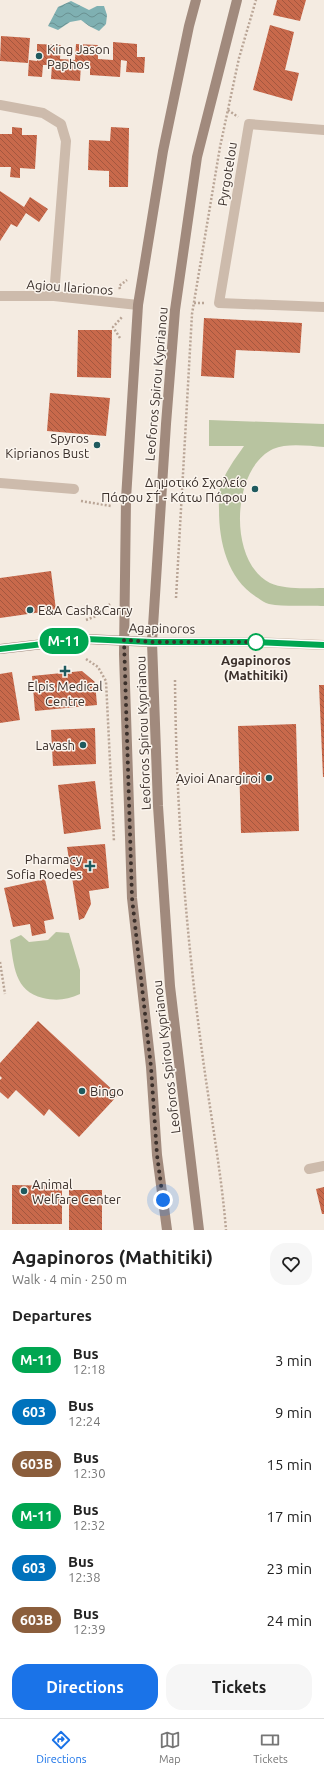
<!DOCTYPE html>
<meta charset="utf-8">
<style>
:root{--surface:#fff;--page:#f6f6f6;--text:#222;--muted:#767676;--line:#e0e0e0;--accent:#1a73e8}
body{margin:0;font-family:Ubuntu,sans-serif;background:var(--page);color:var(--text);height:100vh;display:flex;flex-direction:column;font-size:15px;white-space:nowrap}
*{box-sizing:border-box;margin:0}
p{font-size:13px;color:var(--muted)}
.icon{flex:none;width:22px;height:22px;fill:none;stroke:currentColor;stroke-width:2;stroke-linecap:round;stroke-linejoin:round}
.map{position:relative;height:1230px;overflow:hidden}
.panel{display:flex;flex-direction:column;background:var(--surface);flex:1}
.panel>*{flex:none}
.badge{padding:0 8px;border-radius:13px;font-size:14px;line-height:26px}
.you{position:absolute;width:20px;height:20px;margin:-10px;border:3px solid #fff;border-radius:50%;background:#1a73e8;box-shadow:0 0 0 6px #1a73e833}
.map>.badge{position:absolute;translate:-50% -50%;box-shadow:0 0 0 2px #fff}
h2{padding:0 12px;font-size:15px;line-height:36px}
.round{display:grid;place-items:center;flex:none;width:42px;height:42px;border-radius:16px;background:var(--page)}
.head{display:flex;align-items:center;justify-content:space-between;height:68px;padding:0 12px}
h1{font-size:19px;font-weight:600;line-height:30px}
.action{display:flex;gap:8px;margin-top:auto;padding:8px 12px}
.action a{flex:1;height:46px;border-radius:16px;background:var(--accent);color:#fff;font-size:16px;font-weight:600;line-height:46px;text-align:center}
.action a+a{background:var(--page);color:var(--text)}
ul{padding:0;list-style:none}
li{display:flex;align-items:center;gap:12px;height:52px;padding:0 12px}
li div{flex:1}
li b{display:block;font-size:15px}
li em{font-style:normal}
li .badge{min-width:44px;font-weight:700;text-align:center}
.dock{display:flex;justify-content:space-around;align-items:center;height:56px;border-top:1px solid var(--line);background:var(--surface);font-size:11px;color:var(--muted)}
.dock a{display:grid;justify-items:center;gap:2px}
.dock .active{color:var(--accent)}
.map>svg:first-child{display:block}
.grass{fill:#b8c4a0}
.water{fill:url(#water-waves)}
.building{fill:url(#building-back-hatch)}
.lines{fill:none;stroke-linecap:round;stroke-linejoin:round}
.path{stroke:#b9a596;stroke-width:2.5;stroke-dasharray:2 2;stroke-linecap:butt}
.minor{stroke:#cdbbac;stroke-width:10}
.tertiary{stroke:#cdbbac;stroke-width:10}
.secondary{stroke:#a18a7d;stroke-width:10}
.line-casing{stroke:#fff;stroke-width:9}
.line{stroke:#00a651;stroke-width:6}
.walk{stroke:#3b302b;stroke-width:4;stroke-dasharray:0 7.2}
.poi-dot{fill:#1f5a5e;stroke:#fbf5ee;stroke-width:1.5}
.stop-dot{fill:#fff;stroke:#00a651;stroke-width:2}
.labels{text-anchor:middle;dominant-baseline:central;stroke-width:3;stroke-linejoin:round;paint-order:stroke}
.poi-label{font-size:13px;fill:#3b302b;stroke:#fbf5ee;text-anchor:end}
.street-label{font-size:13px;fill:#3b302b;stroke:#fbf5ee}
.stop-label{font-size:13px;font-weight:bold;fill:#3b302b;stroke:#fbf5ee}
</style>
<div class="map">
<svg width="324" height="1230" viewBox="0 0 324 1230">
<defs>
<pattern id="water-waves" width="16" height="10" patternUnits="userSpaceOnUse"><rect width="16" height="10" fill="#7fb0b2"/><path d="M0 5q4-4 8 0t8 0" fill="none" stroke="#699091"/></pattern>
<pattern id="building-back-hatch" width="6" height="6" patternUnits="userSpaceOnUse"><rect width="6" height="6" fill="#c8694b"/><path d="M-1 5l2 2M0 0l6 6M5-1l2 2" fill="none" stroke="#a4573f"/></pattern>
</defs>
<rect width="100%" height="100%" fill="#f4ebe1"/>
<path class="grass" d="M 209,420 L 324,424 L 324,447 C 308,446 287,443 273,449 C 231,469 228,562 270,583 C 286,590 307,588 324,588 L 324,606 C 308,605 284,607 269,604 C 265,603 261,600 258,598 C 228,580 219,543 219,510 C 219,503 218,495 220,489 C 224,473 235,459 244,446 L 209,446 Z
M 56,932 L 69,933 L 80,970 L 80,994 C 67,1000 56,1001 43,998 C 14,991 14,965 10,940 L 21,935 L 29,942 L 48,940 Z"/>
<path class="water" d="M 71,1 L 89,10 L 97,6 L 104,6 L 107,15 L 106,24 L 99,31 L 89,26 L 81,20 L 70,22 L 58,30 L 48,26 L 58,7 Z"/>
<path class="building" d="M 277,0 L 306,0 L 300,21 L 273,15 Z
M 270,25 L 294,32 L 285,70 L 299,73 L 292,101 L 253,90 Z
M 1,36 L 30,38 L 28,63 L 0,61 Z
M 113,42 L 137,44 L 137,57 L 145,57 L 144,73 L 126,72 L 127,61 L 121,60 L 120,77 L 90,75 L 90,64 L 81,64 L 80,81 L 51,79 L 52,65 L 43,65 L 42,77 L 28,76 L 29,60 L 37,61 L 37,44 L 61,45 L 60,59 L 75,60 L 76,44 L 98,45 L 98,59 L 113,60 Z
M 12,127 L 22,128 L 22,135 L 37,135 L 35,169 L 20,168 L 20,178 L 10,177 L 11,167 L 0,167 L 0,134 L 12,134 Z
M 111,127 L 129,128 L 128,187 L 109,187 L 109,171 L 88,170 L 89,140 L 110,141 Z
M 0,191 L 24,207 L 30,197 L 48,209 L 39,222 L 26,213 L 17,227 L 11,224 L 0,241 Z
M 204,318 L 302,323 L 300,353 L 236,350 L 234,378 L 201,376 Z
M 78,330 L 112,330 L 111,378 L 77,377 Z
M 50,393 L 110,398 L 106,436 L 47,431 Z
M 51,571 L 56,610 L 0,618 L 0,578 Z
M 82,671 L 95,682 L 97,705 L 35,711 L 32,676 Z
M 12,672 L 20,720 L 0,723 L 0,674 Z
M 319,685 L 324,685 L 324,777 L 323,777 Z
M 296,724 L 299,831 L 241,833 L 238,726 Z
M 95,728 L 96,764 L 53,766 L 51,730 Z
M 95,781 L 101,829 L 64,834 L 58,785 Z
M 105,844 L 109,888 L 89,891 L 91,904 L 84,918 L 79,920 L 67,847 Z
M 45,879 L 54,919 L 44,921 L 46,933 L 32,936 L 30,924 L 13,927 L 4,888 Z
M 38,1021 L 118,1095 L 79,1137 L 49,1109 L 44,1116 L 16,1090 L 8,1099 L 0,1092 L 0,1080 L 2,1078 L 0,1076 L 0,1063 Z
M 12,1185 L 62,1186 L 62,1224 L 12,1224 Z
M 324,1187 L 324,1214 L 322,1214 L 316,1189 Z
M 69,1190 L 102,1190 L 102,1230 L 69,1230 Z"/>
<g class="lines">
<path class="path" d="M 228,110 L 238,117
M 120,289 L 119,286 L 127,280
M 194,303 L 205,303
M 120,338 L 113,327 L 122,317
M 81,501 L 111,506
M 176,598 L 192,314 L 220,147 L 239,58 L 256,0
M 86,620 L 96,616 L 110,604
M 86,659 L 98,667 L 106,681 L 114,842
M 175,680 C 176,801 185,924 201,1044 C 209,1107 221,1168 226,1230
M 0,962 L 5,994"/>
<path class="minor" d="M 0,105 L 43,113 L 61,124 L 66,141 L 54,296
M 324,130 L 249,124 L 219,303 L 324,307
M 0,296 L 54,296 L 138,305
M 0,483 L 74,489
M 309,1169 L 324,1166"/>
<path class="tertiary" d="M 152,642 L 252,642 L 324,645"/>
<path class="secondary" d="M 0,649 L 86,639 L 152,642
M 167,1230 L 157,1155 L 151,1067 L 132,898 L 124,654 L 126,499 L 138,305 L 163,151 L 189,26 L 196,0
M 199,1230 L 170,986 L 158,806 L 152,642 L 166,424 L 175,310 L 197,157 L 237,0"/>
</g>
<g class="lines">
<defs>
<path id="line" d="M 0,649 L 86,639 L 152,642 L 252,642 L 324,645"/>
</defs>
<use href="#line" class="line-casing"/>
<use href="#line" class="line"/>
<path class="walk" d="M 163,1200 L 157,1155 L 151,1067 L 132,898 L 124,640 L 152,642 L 256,642"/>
</g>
<g class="poi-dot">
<circle cx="39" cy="56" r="4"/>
<circle cx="97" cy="445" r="4"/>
<circle cx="255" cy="489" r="4"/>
<circle cx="30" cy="610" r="4"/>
<path d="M63 665h4v4h4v4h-4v4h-4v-4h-4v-4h4z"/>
<circle cx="83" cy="745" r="4"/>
<circle cx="269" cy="778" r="4"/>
<path d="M88 860h4v4h4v4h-4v4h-4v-4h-4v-4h4z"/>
<circle cx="82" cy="1091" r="4"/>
<circle cx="24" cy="1191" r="4"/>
</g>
<circle class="stop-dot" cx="256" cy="642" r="8"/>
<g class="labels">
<g class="poi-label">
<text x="47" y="49" text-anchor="start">King Jason<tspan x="47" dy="15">Paphos</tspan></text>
<text x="89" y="438">Spyros<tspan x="89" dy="15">Kiprianos Bust</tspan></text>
<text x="247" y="482">Δημοτικό Σχολείο<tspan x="247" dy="15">Πάφου ΣΤ΄ - Κάτω Πάφου</tspan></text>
<text x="38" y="610" text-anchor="start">E&amp;A Cash&amp;Carry</text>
<text x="65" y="686" text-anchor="middle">Elpis Medical<tspan x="65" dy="15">Centre</tspan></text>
<text x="75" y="745">Lavash</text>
<text x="261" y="778">Ayioi Anargiroi</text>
<text x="82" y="859">Pharmacy<tspan x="82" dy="15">Sofia Roedes</tspan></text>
<text x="90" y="1091" text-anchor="start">Bingo</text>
<text x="32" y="1184" text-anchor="start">Animal<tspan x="32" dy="15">Welfare Center</tspan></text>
</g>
<g class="street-label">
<text transform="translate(227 174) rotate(-81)">Pyrgotelou</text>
<text transform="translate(70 287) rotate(4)">Agiou Ilarionos</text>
<text transform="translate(156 384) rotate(-85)">Leoforos Spirou Kyprianou</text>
<text transform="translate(162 628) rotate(1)">Agapinoros</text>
<text transform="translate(143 733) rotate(-92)">Leoforos Spirou Kyprianou</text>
<text transform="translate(166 1057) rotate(-97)">Leoforos Spirou Kyprianou</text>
</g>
<g class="stop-label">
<text x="256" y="660">Agapinoros<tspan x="256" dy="15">(Mathitiki)</tspan></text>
</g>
</g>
</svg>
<div class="you" style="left:163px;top:1200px"></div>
<b class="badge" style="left:64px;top:641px;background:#00a651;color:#fff">M-11</b>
</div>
<section class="panel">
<div class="head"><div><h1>Agapinoros (Mathitiki)</h1><p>Walk · 4 min · 250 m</p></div><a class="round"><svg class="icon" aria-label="heart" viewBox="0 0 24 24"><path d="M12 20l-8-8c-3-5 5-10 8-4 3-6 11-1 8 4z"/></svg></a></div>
<h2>Departures</h2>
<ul>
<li><span class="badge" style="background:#00a651;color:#fff">M-11</span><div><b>Bus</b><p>12:18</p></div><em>3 min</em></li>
<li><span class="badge" style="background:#0072bc;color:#fff">603</span><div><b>Bus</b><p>12:24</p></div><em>9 min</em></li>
<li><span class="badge" style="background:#8b5e3c;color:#fff">603B</span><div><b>Bus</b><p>12:30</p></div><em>15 min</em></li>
<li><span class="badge" style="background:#00a651;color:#fff">M-11</span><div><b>Bus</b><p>12:32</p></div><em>17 min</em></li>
<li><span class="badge" style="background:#0072bc;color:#fff">603</span><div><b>Bus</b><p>12:38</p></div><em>23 min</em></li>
<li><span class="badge" style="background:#8b5e3c;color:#fff">603B</span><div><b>Bus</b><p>12:39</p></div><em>24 min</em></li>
</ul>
<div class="action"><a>Directions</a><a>Tickets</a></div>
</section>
<nav class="dock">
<a class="active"><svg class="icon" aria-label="directions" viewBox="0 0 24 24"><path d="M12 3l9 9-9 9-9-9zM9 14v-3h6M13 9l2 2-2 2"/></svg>Directions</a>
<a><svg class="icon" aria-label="map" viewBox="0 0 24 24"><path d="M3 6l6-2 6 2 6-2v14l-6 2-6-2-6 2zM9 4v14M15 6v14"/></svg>Map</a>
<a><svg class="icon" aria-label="tickets" viewBox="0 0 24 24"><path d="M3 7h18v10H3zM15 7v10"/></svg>Tickets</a>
</nav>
